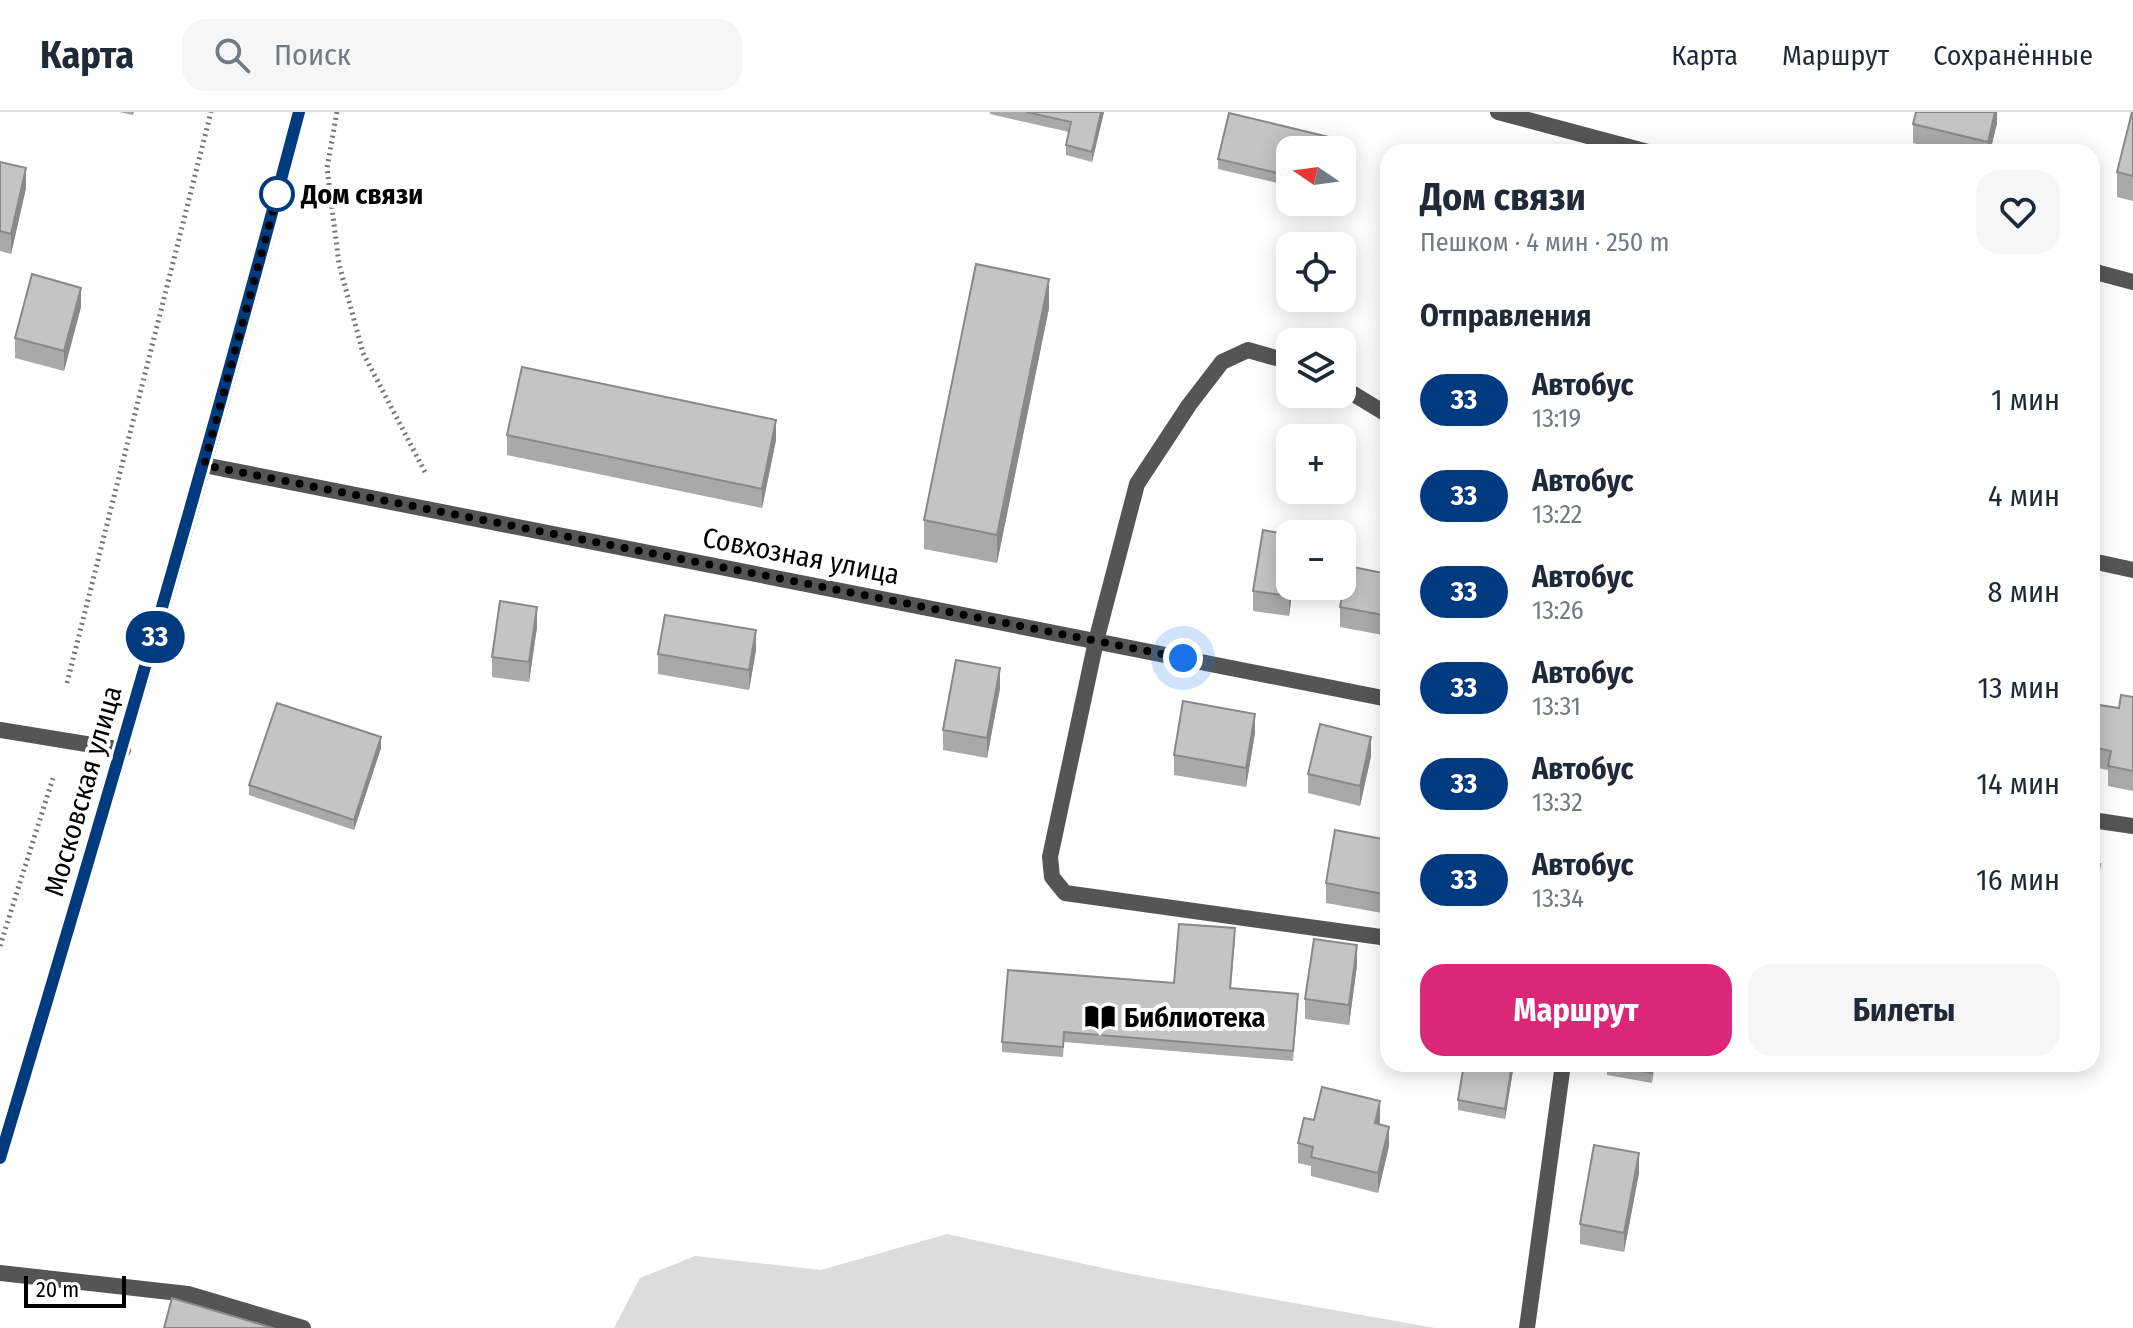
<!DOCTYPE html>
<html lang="ru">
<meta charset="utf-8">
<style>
:root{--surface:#fff;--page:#f6f6f7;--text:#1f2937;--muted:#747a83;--line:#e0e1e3;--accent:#db2777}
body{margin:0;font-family:"Fira Sans Condensed",sans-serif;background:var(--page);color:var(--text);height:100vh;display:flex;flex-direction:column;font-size:30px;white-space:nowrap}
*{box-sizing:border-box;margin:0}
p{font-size:26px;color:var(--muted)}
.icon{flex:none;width:44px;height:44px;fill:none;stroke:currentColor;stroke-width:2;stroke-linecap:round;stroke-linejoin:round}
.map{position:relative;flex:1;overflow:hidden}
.panel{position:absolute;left:1380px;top:32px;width:720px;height:928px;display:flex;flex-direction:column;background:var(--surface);border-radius:24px;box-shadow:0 4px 20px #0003}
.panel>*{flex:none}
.badge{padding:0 16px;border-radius:26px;font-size:28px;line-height:52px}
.needle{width:52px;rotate:283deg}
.buttons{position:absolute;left:1276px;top:24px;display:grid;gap:16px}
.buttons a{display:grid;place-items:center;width:80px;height:80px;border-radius:16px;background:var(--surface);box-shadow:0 4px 20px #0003;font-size:40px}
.scale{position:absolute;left:24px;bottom:20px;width:102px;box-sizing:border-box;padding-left:8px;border:4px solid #000;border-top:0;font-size:22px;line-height:28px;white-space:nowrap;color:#000;-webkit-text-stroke:6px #fff;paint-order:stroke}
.you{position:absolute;width:40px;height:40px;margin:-20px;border:6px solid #fff;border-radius:50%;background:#1a73e8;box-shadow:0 0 0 12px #1a73e833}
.map>.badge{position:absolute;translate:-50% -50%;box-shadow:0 0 0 4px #fff}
h2{padding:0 40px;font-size:30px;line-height:72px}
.round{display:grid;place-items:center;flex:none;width:84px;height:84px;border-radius:24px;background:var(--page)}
.headline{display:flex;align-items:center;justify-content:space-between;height:136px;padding:0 40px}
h1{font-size:38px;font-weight:700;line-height:60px}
.primary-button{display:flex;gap:16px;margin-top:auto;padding:16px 40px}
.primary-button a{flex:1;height:92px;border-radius:24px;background:var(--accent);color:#fff;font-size:32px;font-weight:700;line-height:92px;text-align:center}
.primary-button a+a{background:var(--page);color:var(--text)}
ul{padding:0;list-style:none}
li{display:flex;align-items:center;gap:24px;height:96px;padding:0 40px}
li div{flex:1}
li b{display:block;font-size:30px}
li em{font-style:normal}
li .badge{min-width:88px;font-weight:700;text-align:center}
header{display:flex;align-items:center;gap:48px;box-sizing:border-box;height:112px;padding:0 40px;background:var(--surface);border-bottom:2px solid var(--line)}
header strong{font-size:38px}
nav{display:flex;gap:44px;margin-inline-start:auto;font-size:28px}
.search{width:560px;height:72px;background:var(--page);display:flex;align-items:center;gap:20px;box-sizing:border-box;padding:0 28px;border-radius:24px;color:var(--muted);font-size:30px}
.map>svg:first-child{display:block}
.green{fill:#dcdcdc}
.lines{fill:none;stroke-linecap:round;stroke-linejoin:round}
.path{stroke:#777;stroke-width:5;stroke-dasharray:2 4;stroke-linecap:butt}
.lane{stroke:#555;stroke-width:16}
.street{stroke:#555;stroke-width:16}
.secondary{stroke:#222;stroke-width:16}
.wall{fill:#a9a9a9}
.shaded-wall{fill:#898989}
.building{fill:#c4c4c4;stroke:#898989;stroke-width:2}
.line-casing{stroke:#fff;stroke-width:18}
.line{stroke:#003b80;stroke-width:12}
.walk{stroke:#000;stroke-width:8;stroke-dasharray:0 14.4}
.stop-dot{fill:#fff;stroke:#003b80;stroke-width:4}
.labels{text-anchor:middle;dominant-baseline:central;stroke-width:8;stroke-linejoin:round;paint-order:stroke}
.stop-label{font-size:28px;font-weight:bold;fill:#000;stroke:#fff;text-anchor:start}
.street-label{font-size:28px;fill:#000;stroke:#fff}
.poi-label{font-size:28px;font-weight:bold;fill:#000;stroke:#fff;text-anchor:start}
</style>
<header>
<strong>Карта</strong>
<div class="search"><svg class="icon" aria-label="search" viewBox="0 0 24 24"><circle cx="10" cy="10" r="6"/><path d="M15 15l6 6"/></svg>Поиск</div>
<nav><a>Карта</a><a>Маршрут</a><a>Сохранённые</a></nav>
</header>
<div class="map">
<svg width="2133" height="1216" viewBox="0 0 2133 1216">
<rect width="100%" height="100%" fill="#fff"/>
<path class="green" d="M 947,1122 L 1126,1161 L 1435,1216 L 614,1216 L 640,1166 L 695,1144 L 821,1158 Z"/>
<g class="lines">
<path class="path" d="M 337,0 L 327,56 L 339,152 L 363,241 L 426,362
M 67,571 L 211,0
M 0,834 L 53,666"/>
<path class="lane" d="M 1290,250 L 1248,238 L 1222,250 L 1189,293 L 1137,372 L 1096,529 L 1050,745 L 1052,765 L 1065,781 L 1388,826
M 1342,275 L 1388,303
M 2092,449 L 2133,458
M 0,1161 L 188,1182 L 303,1216"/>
<path class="street" d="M 1498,0 L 1648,40
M 2092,159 L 2133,170
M 204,353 L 1388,587
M 0,618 L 123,638
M 2092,708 L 2133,714
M 1527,1216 L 1563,952"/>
<path class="secondary" d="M 0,1046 C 104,699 208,351 299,0"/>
</g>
<path class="wall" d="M 119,0 L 134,0 L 133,3 Z
M 990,0 L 1104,0 L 1092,50 L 1066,43 L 1066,33 L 1069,20 L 990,2 Z
M 1997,0 L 1997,11 L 1990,40 L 1949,40 L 1913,31 L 1913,12 Z
M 2133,0 L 2133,89 L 2117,85 L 2117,60 Z
M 1333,26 L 1333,38 L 1290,38 L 1290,74 L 1218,57 L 1218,47 Z
M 0,50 L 26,76 L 11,142 L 0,139 Z
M 81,195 L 64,259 L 15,246 L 15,226 Z
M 1049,196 L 997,451 L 924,437 L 924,408 Z
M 507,323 L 776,328 L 762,396 L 507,343 Z
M 1388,462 L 1388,524 L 1340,515 L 1340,495 Z
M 1293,474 L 1289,504 L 1253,499 L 1253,479 Z
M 537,515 L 529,570 L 492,565 L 492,545 Z
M 756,538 L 749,578 L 658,562 L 658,542 Z
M 1000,576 L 987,646 L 943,638 L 943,618 Z
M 2133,585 L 2133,679 L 2108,674 L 2108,658 L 2092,655 L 2092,592 L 2119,596 Z
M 1255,621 L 1246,675 L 1174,663 L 1174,643 Z
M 381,636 L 354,718 L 249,683 L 249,673 Z
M 1371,644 L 1360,694 L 1308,681 L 1308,662 Z
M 1388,728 L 1388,802 L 1326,791 L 1326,771 Z
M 1235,826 L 1231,876 L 1298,892 L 1293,949 L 1064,930 L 1063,945 L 1002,940 L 1002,930 L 1174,871 Z
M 1357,853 L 1349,913 L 1305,907 L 1305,887 Z
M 1514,952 L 1505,1007 L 1458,998 L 1458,988 Z
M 1607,952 L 1655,952 L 1652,971 L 1607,963 Z
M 1314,1008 L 1380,1008 L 1379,1012 L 1389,1034 L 1378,1081 L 1311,1064 L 1311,1054 L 1298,1051 L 1298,1031 Z
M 1639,1061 L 1624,1140 L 1580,1132 L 1580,1112 Z"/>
<path class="shaded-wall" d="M 1101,0 L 1104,0 L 1092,50 L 1092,40 Z
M 1995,0 L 1997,0 L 1997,11 L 1990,40 L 1988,40 L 1988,30 Z
M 26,56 L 26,76 L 11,142 L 11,122 Z
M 1049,167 L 1049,196 L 997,451 L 997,423 Z
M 81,176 L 81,195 L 64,259 L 64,239 Z
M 776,308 L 776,328 L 762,396 L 762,377 Z
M 1290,474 L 1293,474 L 1289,504 L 1289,484 Z
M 537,495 L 537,515 L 529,570 L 529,550 Z
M 756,518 L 756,538 L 749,578 L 749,558 Z
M 1000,556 L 1000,576 L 987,646 L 987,626 Z
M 1255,602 L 1255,621 L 1246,675 L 1246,656 Z
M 381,625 L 381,636 L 354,718 L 354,708 Z
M 1371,625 L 1371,644 L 1360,694 L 1360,674 Z
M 2100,752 L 2100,762 L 2093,803 L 2093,793 Z
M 1357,833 L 1357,853 L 1349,913 L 1349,893 Z
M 1512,952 L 1514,952 L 1505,1007 L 1505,997 Z
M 1380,989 L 1380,1008 L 1375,1031 L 1375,1011 Z
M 1389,1015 L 1389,1034 L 1378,1081 L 1378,1061 Z
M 1639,1041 L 1639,1061 L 1624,1140 L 1624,1121 Z"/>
<path class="building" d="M 1026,0 L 1101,0 L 1092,40 L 1066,33 L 1071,10 Z
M 1916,0 L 1995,0 L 1988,30 L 1913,12 Z
M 2132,0 L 2133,0 L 2133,64 L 2117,60 Z
M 1229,1 L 1333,26 L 1330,38 L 1290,38 L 1290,64 L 1218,47 Z
M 0,50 L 26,56 L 11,122 L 0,119 Z
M 976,152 L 1049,167 L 997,423 L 924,408 Z
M 32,162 L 81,176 L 64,239 L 15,226 Z
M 522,255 L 776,308 L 762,377 L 507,323 Z
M 1263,418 L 1290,423 L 1290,474 L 1289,484 L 1253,479 Z
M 1348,454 L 1388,462 L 1388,504 L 1340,495 Z
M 500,489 L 537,495 L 529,550 L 492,545 Z
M 665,503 L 756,518 L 749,558 L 658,542 Z
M 956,548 L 1000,556 L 987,626 L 943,618 Z
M 2121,583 L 2133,585 L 2133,659 L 2108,654 L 2111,639 L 2092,635 L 2092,592 L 2119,596 Z
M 1183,589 L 1255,602 L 1246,656 L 1174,643 Z
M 277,591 L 381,625 L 354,708 L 249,673 Z
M 1320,612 L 1371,625 L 1360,674 L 1308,662 Z
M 1335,718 L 1388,728 L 1388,783 L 1326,771 Z
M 2092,751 L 2100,752 L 2093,793 L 2092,792 Z
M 1179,812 L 1235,816 L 1230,876 L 1298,882 L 1293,939 L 1064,920 L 1063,935 L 1002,930 L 1008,858 L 1174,871 Z
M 1314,827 L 1357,833 L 1349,893 L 1305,887 Z
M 1464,952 L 1512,952 L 1505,997 L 1458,988 Z
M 1607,952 L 1653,952 L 1652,961 L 1607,953 Z
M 1322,975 L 1380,989 L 1375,1011 L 1389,1015 L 1378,1061 L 1311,1045 L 1313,1035 L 1298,1031 L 1304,1006 L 1314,1008 Z
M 1594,1033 L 1639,1041 L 1624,1121 L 1580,1112 Z
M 172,1186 L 273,1216 L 164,1216 Z"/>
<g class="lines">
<defs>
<path id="line" d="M 0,1046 C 104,699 206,351 299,0"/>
</defs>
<use href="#line" class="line-casing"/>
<use href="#line" class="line"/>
<path class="walk" d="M 277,82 L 279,77 L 204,353 L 1183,546"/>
</g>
<defs>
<symbol id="library-bare" viewBox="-9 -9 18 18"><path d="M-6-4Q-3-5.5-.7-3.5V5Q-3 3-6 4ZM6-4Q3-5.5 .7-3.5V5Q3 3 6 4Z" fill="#000" stroke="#fff" stroke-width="2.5" paint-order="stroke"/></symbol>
</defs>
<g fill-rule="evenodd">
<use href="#library-bare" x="1078" y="883" width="44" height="44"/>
</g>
<circle class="stop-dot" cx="277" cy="82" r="16"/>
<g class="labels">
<g class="stop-label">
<text x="301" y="82">Дом связи</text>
</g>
<g class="street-label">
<text transform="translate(801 444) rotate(11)">Совхозная улица</text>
<text transform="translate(83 679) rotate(-74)">Московская улица</text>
</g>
<g class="poi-label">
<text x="1124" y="905">Библиотека</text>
</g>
</g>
</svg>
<div class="buttons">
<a><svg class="needle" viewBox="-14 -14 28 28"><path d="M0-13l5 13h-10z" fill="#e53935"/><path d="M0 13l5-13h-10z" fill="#747a83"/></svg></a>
<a><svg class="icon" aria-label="locate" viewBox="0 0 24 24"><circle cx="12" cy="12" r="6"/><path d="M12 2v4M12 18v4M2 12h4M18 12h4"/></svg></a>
<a><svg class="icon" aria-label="layers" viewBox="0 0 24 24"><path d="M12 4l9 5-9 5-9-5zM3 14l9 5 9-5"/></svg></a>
<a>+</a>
<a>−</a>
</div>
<div class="scale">20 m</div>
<div class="you" style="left:1183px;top:546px"></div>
<b class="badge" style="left:155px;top:525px;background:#003b80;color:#fff">33</b>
<section class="panel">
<div class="headline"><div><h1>Дом связи</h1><p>Пешком · 4 мин · 250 m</p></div><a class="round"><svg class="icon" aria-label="heart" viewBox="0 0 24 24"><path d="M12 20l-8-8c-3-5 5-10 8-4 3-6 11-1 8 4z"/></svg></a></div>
<h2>Отправления</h2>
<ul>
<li><span class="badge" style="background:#003b80;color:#fff">33</span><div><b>Автобус</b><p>13:19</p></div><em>1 мин</em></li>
<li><span class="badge" style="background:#003b80;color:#fff">33</span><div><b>Автобус</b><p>13:22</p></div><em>4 мин</em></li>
<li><span class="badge" style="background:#003b80;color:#fff">33</span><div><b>Автобус</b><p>13:26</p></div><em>8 мин</em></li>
<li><span class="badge" style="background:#003b80;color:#fff">33</span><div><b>Автобус</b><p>13:31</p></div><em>13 мин</em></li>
<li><span class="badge" style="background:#003b80;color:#fff">33</span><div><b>Автобус</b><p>13:32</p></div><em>14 мин</em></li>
<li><span class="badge" style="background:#003b80;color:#fff">33</span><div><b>Автобус</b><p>13:34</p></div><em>16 мин</em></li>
</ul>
<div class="primary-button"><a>Маршрут</a><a>Билеты</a></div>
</section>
</div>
